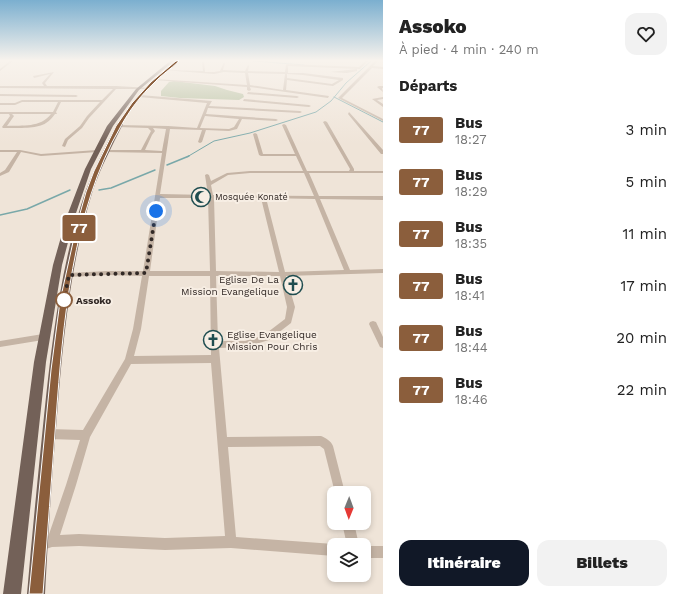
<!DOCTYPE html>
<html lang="fr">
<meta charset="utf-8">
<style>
:root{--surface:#fff;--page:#f2f2f2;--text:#222;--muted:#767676;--accent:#111827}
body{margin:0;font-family:"Work Sans",sans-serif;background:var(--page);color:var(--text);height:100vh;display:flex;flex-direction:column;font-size:15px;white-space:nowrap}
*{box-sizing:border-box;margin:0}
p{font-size:13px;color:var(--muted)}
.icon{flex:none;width:22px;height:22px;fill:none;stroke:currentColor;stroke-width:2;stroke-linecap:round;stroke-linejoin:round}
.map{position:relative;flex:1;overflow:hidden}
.sheet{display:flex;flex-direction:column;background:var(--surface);width:300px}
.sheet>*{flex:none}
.badge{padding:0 8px;border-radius:3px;font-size:14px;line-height:26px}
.needle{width:26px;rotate:181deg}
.fabs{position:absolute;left:327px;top:486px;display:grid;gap:8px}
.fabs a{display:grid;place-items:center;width:44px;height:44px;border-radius:8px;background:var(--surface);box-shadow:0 2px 6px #0003;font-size:20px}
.you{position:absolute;width:20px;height:20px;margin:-10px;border:3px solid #fff;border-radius:50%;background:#1a73e8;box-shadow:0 0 0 6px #1a73e833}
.map>.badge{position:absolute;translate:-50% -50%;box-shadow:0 0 0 2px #fff}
h2{padding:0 16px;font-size:15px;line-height:36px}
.round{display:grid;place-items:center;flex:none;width:42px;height:42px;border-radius:12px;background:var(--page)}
.overview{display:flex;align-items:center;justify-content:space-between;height:68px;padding:0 16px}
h1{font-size:19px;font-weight:800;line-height:30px}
.button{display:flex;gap:8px;margin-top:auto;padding:8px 16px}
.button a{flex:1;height:46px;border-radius:12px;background:var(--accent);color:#fff;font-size:16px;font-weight:800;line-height:46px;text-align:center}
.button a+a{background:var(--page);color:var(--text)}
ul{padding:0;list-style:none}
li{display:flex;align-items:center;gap:12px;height:52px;padding:0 16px}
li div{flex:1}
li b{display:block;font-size:15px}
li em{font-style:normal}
li .badge{min-width:44px;font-weight:700;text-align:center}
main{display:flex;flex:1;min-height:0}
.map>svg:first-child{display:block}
.green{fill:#b1bc9a}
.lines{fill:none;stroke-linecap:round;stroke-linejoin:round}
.stream-far1{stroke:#79a8a9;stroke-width:1}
.stream{stroke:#79a8a9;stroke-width:1.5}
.minor{fill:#c5b4a5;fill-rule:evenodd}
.primary{fill:#736158;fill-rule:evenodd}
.line{fill:#8b5e3c;stroke:#fff}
.walk{stroke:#322926;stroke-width:4;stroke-dasharray:0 7.2}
.stop-dot{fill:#fff;stroke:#8b5e3c;stroke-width:2}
.labels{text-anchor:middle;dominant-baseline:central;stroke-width:4;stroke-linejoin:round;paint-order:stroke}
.far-poi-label{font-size:9px;fill:#322926;stroke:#f7eee4;text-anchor:start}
.poi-label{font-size:10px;fill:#322926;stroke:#f7eee4;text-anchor:end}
.stop-label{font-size:10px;font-weight:bold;fill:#322926;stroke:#f7eee4;text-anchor:start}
</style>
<main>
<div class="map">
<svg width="383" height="594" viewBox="0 0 383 594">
<rect width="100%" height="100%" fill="#efe4d8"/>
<path class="green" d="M 174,81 L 215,86 L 227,90 L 243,94 L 244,97 L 239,100 L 180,98 L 161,96 L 161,91 L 169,82 Z"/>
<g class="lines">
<path class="stream-far1" d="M 254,61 L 304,65
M 334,97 L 383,122
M 187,157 L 214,141 L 250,133 L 316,112 L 331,101 L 346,83 L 371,61"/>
<path class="stream" d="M 167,165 L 189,156
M 99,190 L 111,188 L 155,170
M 0,215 L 27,209 L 70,190"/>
<path class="minor" d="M 10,61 L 13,61 L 0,71 L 0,69 Z
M 203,61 L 204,62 L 205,72 L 214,72 L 220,71 L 224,62 L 225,63 L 223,70 L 245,71 L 248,65 L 249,66 L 248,71 L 285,72 L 286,65 L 287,64 L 359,67 L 365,61 L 368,61 L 360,69 L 288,66 L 288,73 L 303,73 L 343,78 L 343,80 L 333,86 L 287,80 L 286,90 L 329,96 L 328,98 L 250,87 L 251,90 L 249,91 L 247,90 L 247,87 L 154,80 L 155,79 L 247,85 L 245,73 L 224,72 L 214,74 L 164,70 L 203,71 L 202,62 ZM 248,73 L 285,74 L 283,90 L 250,85 ZM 287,74 L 303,75 L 339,80 L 332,84 L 287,78 Z
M 375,61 L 378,61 L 373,66 L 383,67 L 383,69 L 372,68 L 342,98 L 383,119 L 383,121 L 338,98 Z
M 357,69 L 357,71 L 347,73 L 330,72 Z
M 54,72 L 45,83 L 47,86 L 116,86 L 150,88 L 148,89 L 116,89 L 89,118 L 82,128 L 68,140 L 65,147 L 62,146 L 65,139 L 80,126 L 87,116 L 100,102 L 61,102 L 56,112 L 57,114 L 55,114 C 46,127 37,127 22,128 C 15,128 9,128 3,128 L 2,127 L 10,116 L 9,114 L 0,114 L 0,112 L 53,112 L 58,102 L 22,102 L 15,105 L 0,105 L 0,103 L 15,103 L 22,100 L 102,100 L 113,89 L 0,88 L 0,86 L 44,86 L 42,83 L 50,74 L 34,78 L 33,76 ZM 12,114 L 51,114 C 40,128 23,125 7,126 L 14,116 Z
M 379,86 L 383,86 L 383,88 L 382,88 L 383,92 L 377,87 Z
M 248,92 L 297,96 L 299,97 L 297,98 L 247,94 Z
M 0,94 L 76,95 L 78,96 L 76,97 L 0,96 Z
M 140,95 L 212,101 L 209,106 L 300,111 L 302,112 L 300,113 L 208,108 L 206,114 L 276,119 L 278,120 L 276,121 L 242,119 L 237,129 L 229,131 L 206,130 L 202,142 L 200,143 L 198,142 L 202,130 L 170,129 L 160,194 L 208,195 L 205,175 L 207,174 L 209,175 L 211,181 L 227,173 L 250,171 L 303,171 L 296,156 L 261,156 L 259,155 L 253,134 L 255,133 L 257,134 L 263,154 L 295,154 L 282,125 L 284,124 L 286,125 L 307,171 L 349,171 L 350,169 L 323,122 L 325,121 L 327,122 L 354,169 L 354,171 L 383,171 L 383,173 L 309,173 L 319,196 L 383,196 L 383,200 L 320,199 L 350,270 L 383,269 L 383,273 L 286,276 L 295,307 L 291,323 L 269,340 L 245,347 L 219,348 L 227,437 L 321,436 C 326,438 331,441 333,446 L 345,493 L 335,493 L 324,449 L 320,446 L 228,447 L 236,537 L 334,544 L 336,545 L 334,545 L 334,556 L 231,548 L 165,550 L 79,546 L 52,547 L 40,551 L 36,549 L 34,545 L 36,541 L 48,537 L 66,485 L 80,440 L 49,439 L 46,437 L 44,434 L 46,431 L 49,429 L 83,430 L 125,359 L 133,329 L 142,276 L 107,275 L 69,277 L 66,275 L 69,273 L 107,271 L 143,271 L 162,153 L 105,152 L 103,151 L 105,150 L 141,150 L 151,131 L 148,128 L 118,127 L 117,127 L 117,125 L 168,126 L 197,128 L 207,103 L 139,97 ZM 205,116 L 239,119 L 234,127 L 229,129 L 200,128 ZM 153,128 L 166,129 L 162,151 L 145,150 L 152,135 L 155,131 ZM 250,173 L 304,173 L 314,196 L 213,195 L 211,185 L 228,175 ZM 160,198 L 208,198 L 210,271 L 150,271 ZM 214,198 L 261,198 L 279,272 L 216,271 ZM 266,198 L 315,199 L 344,270 L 285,272 ZM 149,276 L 210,276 L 211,355 L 134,356 L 141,329 ZM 216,276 L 280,276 L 287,307 L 285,319 L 264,335 L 245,341 L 218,341 ZM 211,363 L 225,536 L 165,538 L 79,534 L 60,535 L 76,485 L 90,437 L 131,364 Z
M 383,97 L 383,99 L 377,100 L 383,104 L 383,107 L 372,99 Z
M 244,99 L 309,105 L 311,106 L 309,107 L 243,101 Z
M 349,112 L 383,150 L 383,154 L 381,154 L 348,114 Z
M 0,150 L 20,150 L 41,154 L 97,150 L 99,151 L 97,152 L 41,156 L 21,152 L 9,172 L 0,176 L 0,173 L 5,170 L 17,152 L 0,152 Z
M 373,321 L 376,322 L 383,337 L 383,348 L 380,347 L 369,324 L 370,322 Z
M 43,334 L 46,335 L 47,337 L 46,339 L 43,340 L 0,347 L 0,341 Z
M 342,523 L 354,523 L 359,545 L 347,545 Z
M 364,546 L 383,546 L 383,558 L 364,558 Z"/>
<path class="primary" d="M 170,61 L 174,61 L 139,90 L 113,126 L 91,169 L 75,216 L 62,265 L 46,362 L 21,594 L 3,594 L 34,362 L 53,265 L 67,216 L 85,169 L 107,126 L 136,89 Z
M 120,122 L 123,124 C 112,146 101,167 93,190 C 70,263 63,340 57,416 C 52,475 48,535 45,594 L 27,594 C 32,535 38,475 44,416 C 52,340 61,262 86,190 C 95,167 106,145 117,124 Z"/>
</g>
<linearGradient id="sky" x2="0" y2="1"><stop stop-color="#7bafcf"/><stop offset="0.42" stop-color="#f8f3ed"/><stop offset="1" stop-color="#f8f3ed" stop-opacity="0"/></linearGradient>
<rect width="383" height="144" fill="url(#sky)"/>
<path class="line" d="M 176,61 L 179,61 C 171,69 161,75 154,83 C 141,95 129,111 121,126 C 72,210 63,324 56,419 C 52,477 47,536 43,594 L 29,594 L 51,370 L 60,301 L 77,224 L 86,192 L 94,171 L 116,126 L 132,103 L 151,82 Z"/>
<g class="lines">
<path class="walk" d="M 64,300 L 69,275 L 146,273 L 156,211"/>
</g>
<defs>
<symbol id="mosque-ring" viewBox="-11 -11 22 22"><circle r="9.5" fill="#f7eee4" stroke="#1f4d50" stroke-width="1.5"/><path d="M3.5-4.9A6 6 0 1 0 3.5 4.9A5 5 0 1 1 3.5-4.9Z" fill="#1f4d50"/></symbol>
<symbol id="church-ring" viewBox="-11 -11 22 22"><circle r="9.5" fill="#f7eee4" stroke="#1f4d50" stroke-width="1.5"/><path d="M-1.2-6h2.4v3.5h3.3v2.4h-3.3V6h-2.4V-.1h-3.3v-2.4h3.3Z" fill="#1f4d50"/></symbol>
</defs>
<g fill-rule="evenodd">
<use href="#mosque-ring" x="190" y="186" width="22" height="22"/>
<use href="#church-ring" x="282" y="274" width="22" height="22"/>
<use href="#church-ring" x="202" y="329" width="22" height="22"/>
</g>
<circle class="stop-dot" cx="64" cy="300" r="8"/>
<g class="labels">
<g class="far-poi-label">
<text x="215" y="197">Mosquée Konaté</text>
</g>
<g class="poi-label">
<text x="279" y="279">Eglise De La<tspan x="279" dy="12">Mission Evangelique</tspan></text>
<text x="227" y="334" text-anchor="start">Eglise Evangelique<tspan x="227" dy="12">Mission Pour Chris</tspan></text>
</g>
<g class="stop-label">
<text x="76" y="300">Assoko</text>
</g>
</g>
</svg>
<div class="fabs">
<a><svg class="needle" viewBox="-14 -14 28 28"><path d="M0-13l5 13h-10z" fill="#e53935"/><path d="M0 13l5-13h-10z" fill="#767676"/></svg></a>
<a><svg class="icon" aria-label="layers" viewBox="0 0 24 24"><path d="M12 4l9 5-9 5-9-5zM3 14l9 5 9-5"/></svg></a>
</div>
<div class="you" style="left:156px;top:211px"></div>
<b class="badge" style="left:79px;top:228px;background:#8b5e3c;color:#fff">77</b>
</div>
<section class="sheet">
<div class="overview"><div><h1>Assoko</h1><p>À pied · 4 min · 240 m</p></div><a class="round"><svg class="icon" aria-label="heart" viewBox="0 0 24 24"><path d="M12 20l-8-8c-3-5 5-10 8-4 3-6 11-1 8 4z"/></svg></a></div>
<h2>Départs</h2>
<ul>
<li><span class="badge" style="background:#8b5e3c;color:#fff">77</span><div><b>Bus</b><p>18:27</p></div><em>3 min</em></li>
<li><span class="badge" style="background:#8b5e3c;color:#fff">77</span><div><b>Bus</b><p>18:29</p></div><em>5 min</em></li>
<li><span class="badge" style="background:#8b5e3c;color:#fff">77</span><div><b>Bus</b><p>18:35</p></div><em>11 min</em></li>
<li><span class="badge" style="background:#8b5e3c;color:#fff">77</span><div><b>Bus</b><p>18:41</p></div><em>17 min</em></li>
<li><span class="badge" style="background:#8b5e3c;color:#fff">77</span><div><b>Bus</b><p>18:44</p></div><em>20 min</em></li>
<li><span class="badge" style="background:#8b5e3c;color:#fff">77</span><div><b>Bus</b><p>18:46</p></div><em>22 min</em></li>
</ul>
<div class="button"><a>Itinéraire</a><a>Billets</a></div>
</section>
</main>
